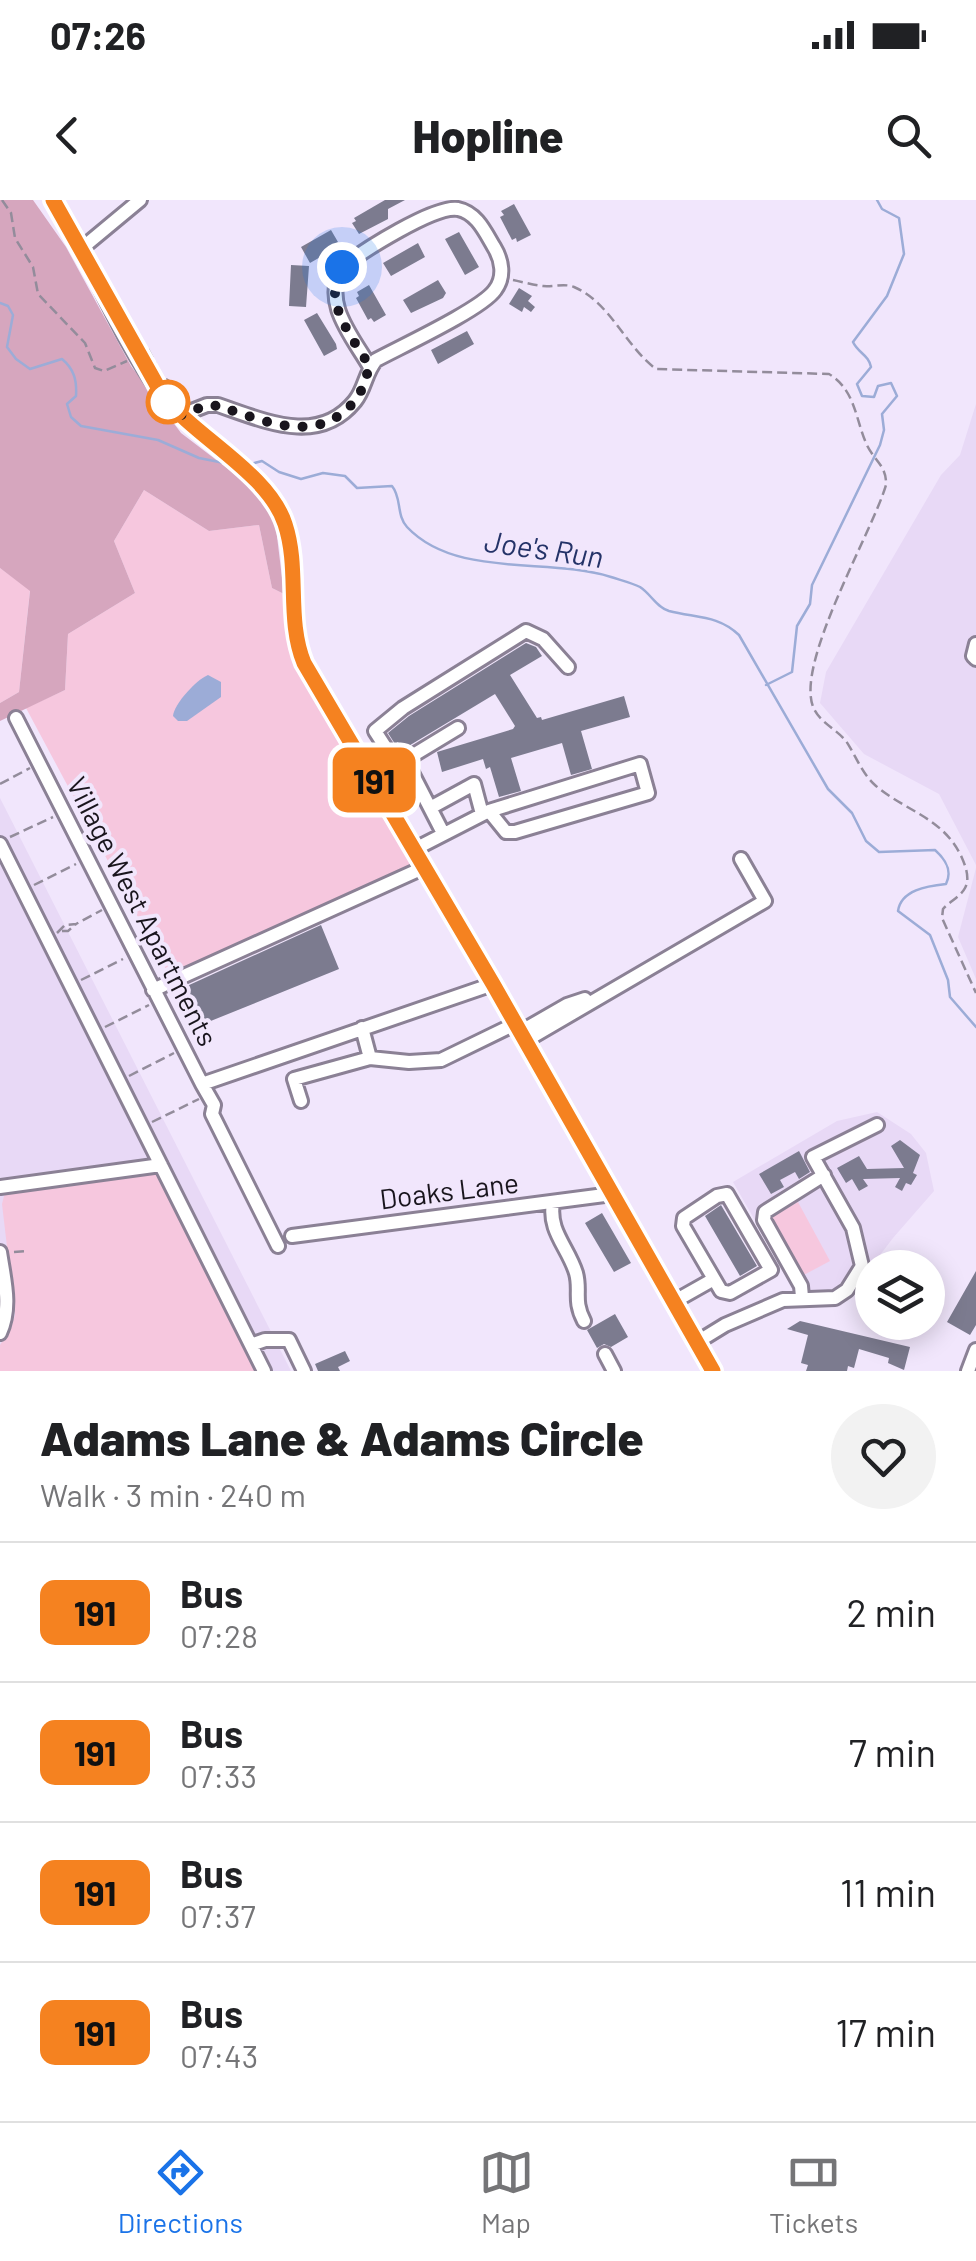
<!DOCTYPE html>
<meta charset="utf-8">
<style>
:root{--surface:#fff;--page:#f2f2f2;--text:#202124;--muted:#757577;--line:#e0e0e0;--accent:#1a73e8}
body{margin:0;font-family:Barlow,sans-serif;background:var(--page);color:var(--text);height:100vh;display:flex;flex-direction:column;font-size:38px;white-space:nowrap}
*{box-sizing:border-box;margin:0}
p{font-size:32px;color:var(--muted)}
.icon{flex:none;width:55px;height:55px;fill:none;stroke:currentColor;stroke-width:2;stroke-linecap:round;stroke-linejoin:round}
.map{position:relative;height:1171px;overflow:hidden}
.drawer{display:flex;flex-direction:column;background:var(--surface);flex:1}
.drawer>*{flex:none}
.badge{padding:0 20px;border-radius:15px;font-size:35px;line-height:65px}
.controls{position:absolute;left:855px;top:1050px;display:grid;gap:20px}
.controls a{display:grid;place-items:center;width:90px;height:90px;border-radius:50%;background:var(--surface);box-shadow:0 5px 25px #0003;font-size:50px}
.you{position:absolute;width:50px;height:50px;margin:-25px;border:8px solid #fff;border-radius:50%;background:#1a73e8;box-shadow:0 0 0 15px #1a73e833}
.map>.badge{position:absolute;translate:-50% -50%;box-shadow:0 0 0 5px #fff}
.round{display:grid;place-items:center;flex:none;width:105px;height:105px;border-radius:52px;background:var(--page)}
.head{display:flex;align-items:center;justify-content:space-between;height:170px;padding:0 40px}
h1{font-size:48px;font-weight:800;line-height:75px}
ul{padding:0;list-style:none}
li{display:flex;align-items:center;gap:30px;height:140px;padding:0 40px;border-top:2px solid var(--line)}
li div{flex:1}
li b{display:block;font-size:38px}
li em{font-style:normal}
li .badge{min-width:110px;font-weight:700;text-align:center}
.status{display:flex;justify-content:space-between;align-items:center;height:70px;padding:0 50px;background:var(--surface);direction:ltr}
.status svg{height:28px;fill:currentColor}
header{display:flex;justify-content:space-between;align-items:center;height:130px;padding:0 40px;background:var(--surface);font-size:45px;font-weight:800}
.tab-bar{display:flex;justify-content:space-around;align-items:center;height:140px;border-top:2px solid var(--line);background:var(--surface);font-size:28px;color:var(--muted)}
.tab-bar a{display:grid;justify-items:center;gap:5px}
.tab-bar .current{color:var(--accent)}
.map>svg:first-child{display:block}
.built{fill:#e8d9f6}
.green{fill:#f6c7de}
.forest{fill:#d6a6be}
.water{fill:#9cacd7}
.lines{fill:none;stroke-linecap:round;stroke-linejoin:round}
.stream{stroke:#9cacd7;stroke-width:2.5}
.building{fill:#7c7b8f}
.minor-casing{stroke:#8b8195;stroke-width:18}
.path{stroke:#938c9b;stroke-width:2.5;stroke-dasharray:10 5;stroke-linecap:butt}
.minor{stroke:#fff;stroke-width:12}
.line-casing{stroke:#fff;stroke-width:22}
.line{stroke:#f58220;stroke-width:15}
.walk{stroke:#19151d;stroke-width:10;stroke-dasharray:0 18}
.stop-dot{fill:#fff;stroke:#f58220;stroke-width:5}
.labels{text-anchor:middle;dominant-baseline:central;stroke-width:8;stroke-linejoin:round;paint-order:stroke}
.street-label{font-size:28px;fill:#19151d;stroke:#f1e6fc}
.water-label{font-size:30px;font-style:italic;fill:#243368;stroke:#f1e6fc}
</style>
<div class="status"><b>07:26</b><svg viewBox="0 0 49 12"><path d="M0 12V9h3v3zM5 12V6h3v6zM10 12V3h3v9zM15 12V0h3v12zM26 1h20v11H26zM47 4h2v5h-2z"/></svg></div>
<header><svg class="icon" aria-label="back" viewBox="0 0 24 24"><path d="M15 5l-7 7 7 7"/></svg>Hopline<svg class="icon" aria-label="search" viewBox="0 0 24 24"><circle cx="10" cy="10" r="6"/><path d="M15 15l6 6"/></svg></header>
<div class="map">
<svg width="976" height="1171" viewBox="0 0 976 1171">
<rect width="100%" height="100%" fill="#f1e6fc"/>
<path class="built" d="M 976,204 L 976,665 L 939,594 L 864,554 L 820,503 L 826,472 L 941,275 L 960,255 Z
M 0,598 L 291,1171 L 0,1171 Z
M 976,668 L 976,779 L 958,737 Z
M 877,912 L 911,934 L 926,953 L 934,991 L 893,1038 L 844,1102 L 835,1105 L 802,1103 L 733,982 L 837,921 Z"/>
<path class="green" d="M 144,290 L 209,331 L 259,325 L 272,388 L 284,394 L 288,437 L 297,465 L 414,664 L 170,777 L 26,508 L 65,490 L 68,434 L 135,393 L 114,341 Z
M 0,368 L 30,390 L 19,492 L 0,503 Z
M 154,972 L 161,977 L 258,1171 L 0,1171 L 0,1145 L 11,1128 L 15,1115 L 2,1004 L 4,996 L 11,991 Z
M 798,1002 L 830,1061 L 800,1077 L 768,1019 Z"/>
<path class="forest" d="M 0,0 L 33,0 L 66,47 L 131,166 L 181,233 L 253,288 L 275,320 L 284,394 L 272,388 L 259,325 L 209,331 L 144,290 L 114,341 L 135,393 L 68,434 L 65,490 L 0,521 L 0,503 L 19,492 L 30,391 L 0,368 Z"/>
<path class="water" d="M 208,475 L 221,482 L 221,497 L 187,521 L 178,521 L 173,516 C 174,504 196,480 208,475 Z"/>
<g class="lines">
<path class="stream" d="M 0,103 L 8,106 L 13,115 L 7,147 L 16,159 L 30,169 L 62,159 C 74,169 77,180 76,196 L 67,204 L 71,217 L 81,226 L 158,240 L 199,258 L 234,265
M 247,265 L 262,261 L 279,272 L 301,279 L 323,273 L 345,276 L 357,288 L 392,286 C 402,298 396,315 407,327 C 456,379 549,357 611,377 C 620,380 632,383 640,387 C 651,394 656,407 669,411 C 696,418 718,415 739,435 L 828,589 L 852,613 L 866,641 L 879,652 L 935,650 C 945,659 953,670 946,684 C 927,686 901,690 898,711 L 930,735 L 948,780 L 950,797 L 976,827
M 766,485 L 792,472 L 797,426 L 810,404 L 812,385 L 880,245 L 884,230 L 882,214 L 897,196 L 891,183 L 878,186 L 874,197 L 862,196 L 857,184 L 871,167 C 869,155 858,153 853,142 L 887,96 L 904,54 L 899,18 L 882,9 L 877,0"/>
</g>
<path class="building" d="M 385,0 L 405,0 L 388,9 L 388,19 L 359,34 L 352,23 L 356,21 L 354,18 Z
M 514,4 L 531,35 L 517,42 L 516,38 L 512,40 L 500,17 L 504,15 L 501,11 Z
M 331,30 L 338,42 L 334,45 L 336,48 L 310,63 L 301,47 Z
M 459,32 L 479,67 L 465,75 L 445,39 Z
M 418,43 L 425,57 L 391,76 L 383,63 Z
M 291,65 L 309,66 L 306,107 L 289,106 Z
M 438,80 L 446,93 L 443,98 L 411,113 L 403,100 Z
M 369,85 L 386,115 L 374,122 L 371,118 L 368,120 L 356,98 L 359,96 L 357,92 Z
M 519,88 L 532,96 L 528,101 L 535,107 L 531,112 L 524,107 L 522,112 L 509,104 Z
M 317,113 L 336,144 L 337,149 L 324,156 L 304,120 Z
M 467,131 L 474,144 L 438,164 L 431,150 Z
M 526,443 L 536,447 L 542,456 L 510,475 L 537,518 L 541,517 L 542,520 L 624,496 L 630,517 L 581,531 L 592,569 L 571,575 L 562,543 L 511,558 L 521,591 L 499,597 L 490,567 L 486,569 L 483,559 L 442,572 L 437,552 L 513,529 L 515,526 L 495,494 L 402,550 L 398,542 L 395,544 L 388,533 L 409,516 Z
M 321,725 L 339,769 L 191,829 L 176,791 Z
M 900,940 L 920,955 L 913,973 L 917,975 L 911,985 L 906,983 L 902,991 L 895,987 L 900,978 L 863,979 L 868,986 L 859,991 L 852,979 L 846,983 L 837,968 L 859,956 L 867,969 L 904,968 L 891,946 Z
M 799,951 L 810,972 L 799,979 L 795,972 L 780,980 L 784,987 L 771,994 L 759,974 Z
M 721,1005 L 757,1066 L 740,1076 L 705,1016 Z
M 602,1013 L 631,1063 L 614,1072 L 585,1023 Z
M 976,1071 L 976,1125 L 970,1135 L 947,1122 Z
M 615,1114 L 628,1137 L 611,1147 L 604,1144 L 597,1148 L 587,1130 Z
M 800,1121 L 910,1147 L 904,1170 L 888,1163 L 889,1158 L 859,1149 L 854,1168 L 848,1166 L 847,1171 L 806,1171 L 808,1165 L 801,1163 L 808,1135 L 787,1129 Z
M 345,1151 L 350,1161 L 338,1167 L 340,1171 L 318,1171 L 315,1164 Z"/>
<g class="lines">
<defs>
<path id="minor" d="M 53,0 C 92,62 118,135 161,194 C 194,239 257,262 280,312 C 302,359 285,415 304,463 L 493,784 L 713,1171
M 81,49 L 140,0
M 179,216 L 207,205 L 218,205 C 263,220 318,247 355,201 C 365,189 365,173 376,160 C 400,147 482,109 495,90 C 505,77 502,60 494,47 C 485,32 477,13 458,9 C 435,5 362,51 343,67 C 321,102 352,136 370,167
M 976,444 L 973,456 L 976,459
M 16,518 L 202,884 L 493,784
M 374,579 L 458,528
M 430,608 L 474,584 L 482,614
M 443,633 L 411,571 L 397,565 L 375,531 L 403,508 L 526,431 L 543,439 L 568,467
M 0,644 L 264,1171
M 415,649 L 489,611 L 506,632 L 515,632 L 648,593 L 640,564 L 489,611
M 153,790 L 425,667
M 520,832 L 567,805 L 585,799
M 525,841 L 765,701 L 741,659
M 370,858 L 409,862 L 441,860 L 515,824
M 202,884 L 214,905 L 212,914 L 278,1046
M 301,901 L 294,879 L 370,858 L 362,828
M 0,987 L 161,965
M 553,1003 C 548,1031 568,1047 576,1073 C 581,1091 573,1100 584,1121
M 292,1036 L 612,994
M 0,1052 C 4,1079 12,1107 0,1133
M 802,1097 L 801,1086 L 764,1020 L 765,1012 L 824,975
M 675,1101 L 714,1079 L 721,1091 L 730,1093 L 771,1070 L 727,994 L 717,996 L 684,1018 L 683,1026 L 714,1079
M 699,1141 L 725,1125 L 783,1100 L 835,1098 L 847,1090 L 862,1066 L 853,1028 L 813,957 L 877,925
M 251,1145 L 265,1140 L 289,1140 L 304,1171
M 605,1154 L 614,1171
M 968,1171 L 976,1150"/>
</defs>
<use href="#minor" class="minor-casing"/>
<path class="path" d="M 2,0 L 11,13 L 15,38 L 33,67 L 38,94 L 85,143 L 95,168 L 104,171 L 127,161
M 513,80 C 523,82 533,85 543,86 C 554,87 564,83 574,87 C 610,102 626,147 656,169 L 829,174 C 855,190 855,217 866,243 C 873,260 887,265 886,285 C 872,333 793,466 814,509 C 821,523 836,529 846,541 C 856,556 862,574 876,586 C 907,612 944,618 962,658 C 966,667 970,679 965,688 C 961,696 949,702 943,709 L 942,718 L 976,793
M 148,149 L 156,164
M 166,179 L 182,189 L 188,201
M 0,584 L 30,568
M 10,637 L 53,617
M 34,685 L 76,664
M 62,731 L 68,731 L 76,724
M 57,733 L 65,725 L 76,724 L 102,710
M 81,780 L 123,759
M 105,827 L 149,805
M 129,876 L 174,853
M 152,922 L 199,899
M 14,1052 L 26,1051"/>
<use href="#minor" class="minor"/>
</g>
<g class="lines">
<defs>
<path id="line" d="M 53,0 L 163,196 C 198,239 269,274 285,324 C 300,369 286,419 304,463 L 493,784 L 713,1171"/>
</defs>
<use href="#line" class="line-casing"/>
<use href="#line" class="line"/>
<path class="walk" d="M 168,202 L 163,196 L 179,216 L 207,205 L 218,206 C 263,220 315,246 353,203 C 363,193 364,179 370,167 C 352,136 321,102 342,67"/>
</g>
<circle class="stop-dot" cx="168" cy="202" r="20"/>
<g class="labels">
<g class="street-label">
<text transform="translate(143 711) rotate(63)">Village West Apartments</text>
<text transform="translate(449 990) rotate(-7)">Doaks Lane</text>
</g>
<g class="water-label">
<text transform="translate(544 348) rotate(8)">Joe's Run</text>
</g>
</g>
</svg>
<div class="controls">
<a><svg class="icon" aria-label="layers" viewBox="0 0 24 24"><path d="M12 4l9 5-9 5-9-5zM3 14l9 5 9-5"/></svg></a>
</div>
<div class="you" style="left:342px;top:67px"></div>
<b class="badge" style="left:374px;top:580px;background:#f58220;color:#111">191</b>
</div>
<section class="drawer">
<div class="head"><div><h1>Adams Lane &amp; Adams Circle</h1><p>Walk · 3 min · 240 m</p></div><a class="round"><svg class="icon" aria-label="heart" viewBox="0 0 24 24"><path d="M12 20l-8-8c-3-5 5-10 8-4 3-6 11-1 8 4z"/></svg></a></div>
<ul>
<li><span class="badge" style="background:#f58220;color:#111">191</span><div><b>Bus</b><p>07:28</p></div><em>2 min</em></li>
<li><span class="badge" style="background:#f58220;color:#111">191</span><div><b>Bus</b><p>07:33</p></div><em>7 min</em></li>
<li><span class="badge" style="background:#f58220;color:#111">191</span><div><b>Bus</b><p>07:37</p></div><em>11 min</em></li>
<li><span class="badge" style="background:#f58220;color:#111">191</span><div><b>Bus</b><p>07:43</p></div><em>17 min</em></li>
</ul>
</section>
<nav class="tab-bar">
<a class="current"><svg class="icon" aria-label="directions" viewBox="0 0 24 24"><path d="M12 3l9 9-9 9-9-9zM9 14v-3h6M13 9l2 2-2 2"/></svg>Directions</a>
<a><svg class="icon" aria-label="map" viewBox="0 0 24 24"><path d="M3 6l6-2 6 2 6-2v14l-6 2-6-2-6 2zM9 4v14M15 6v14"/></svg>Map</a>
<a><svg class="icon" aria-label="tickets" viewBox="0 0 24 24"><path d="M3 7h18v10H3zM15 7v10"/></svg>Tickets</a>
</nav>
